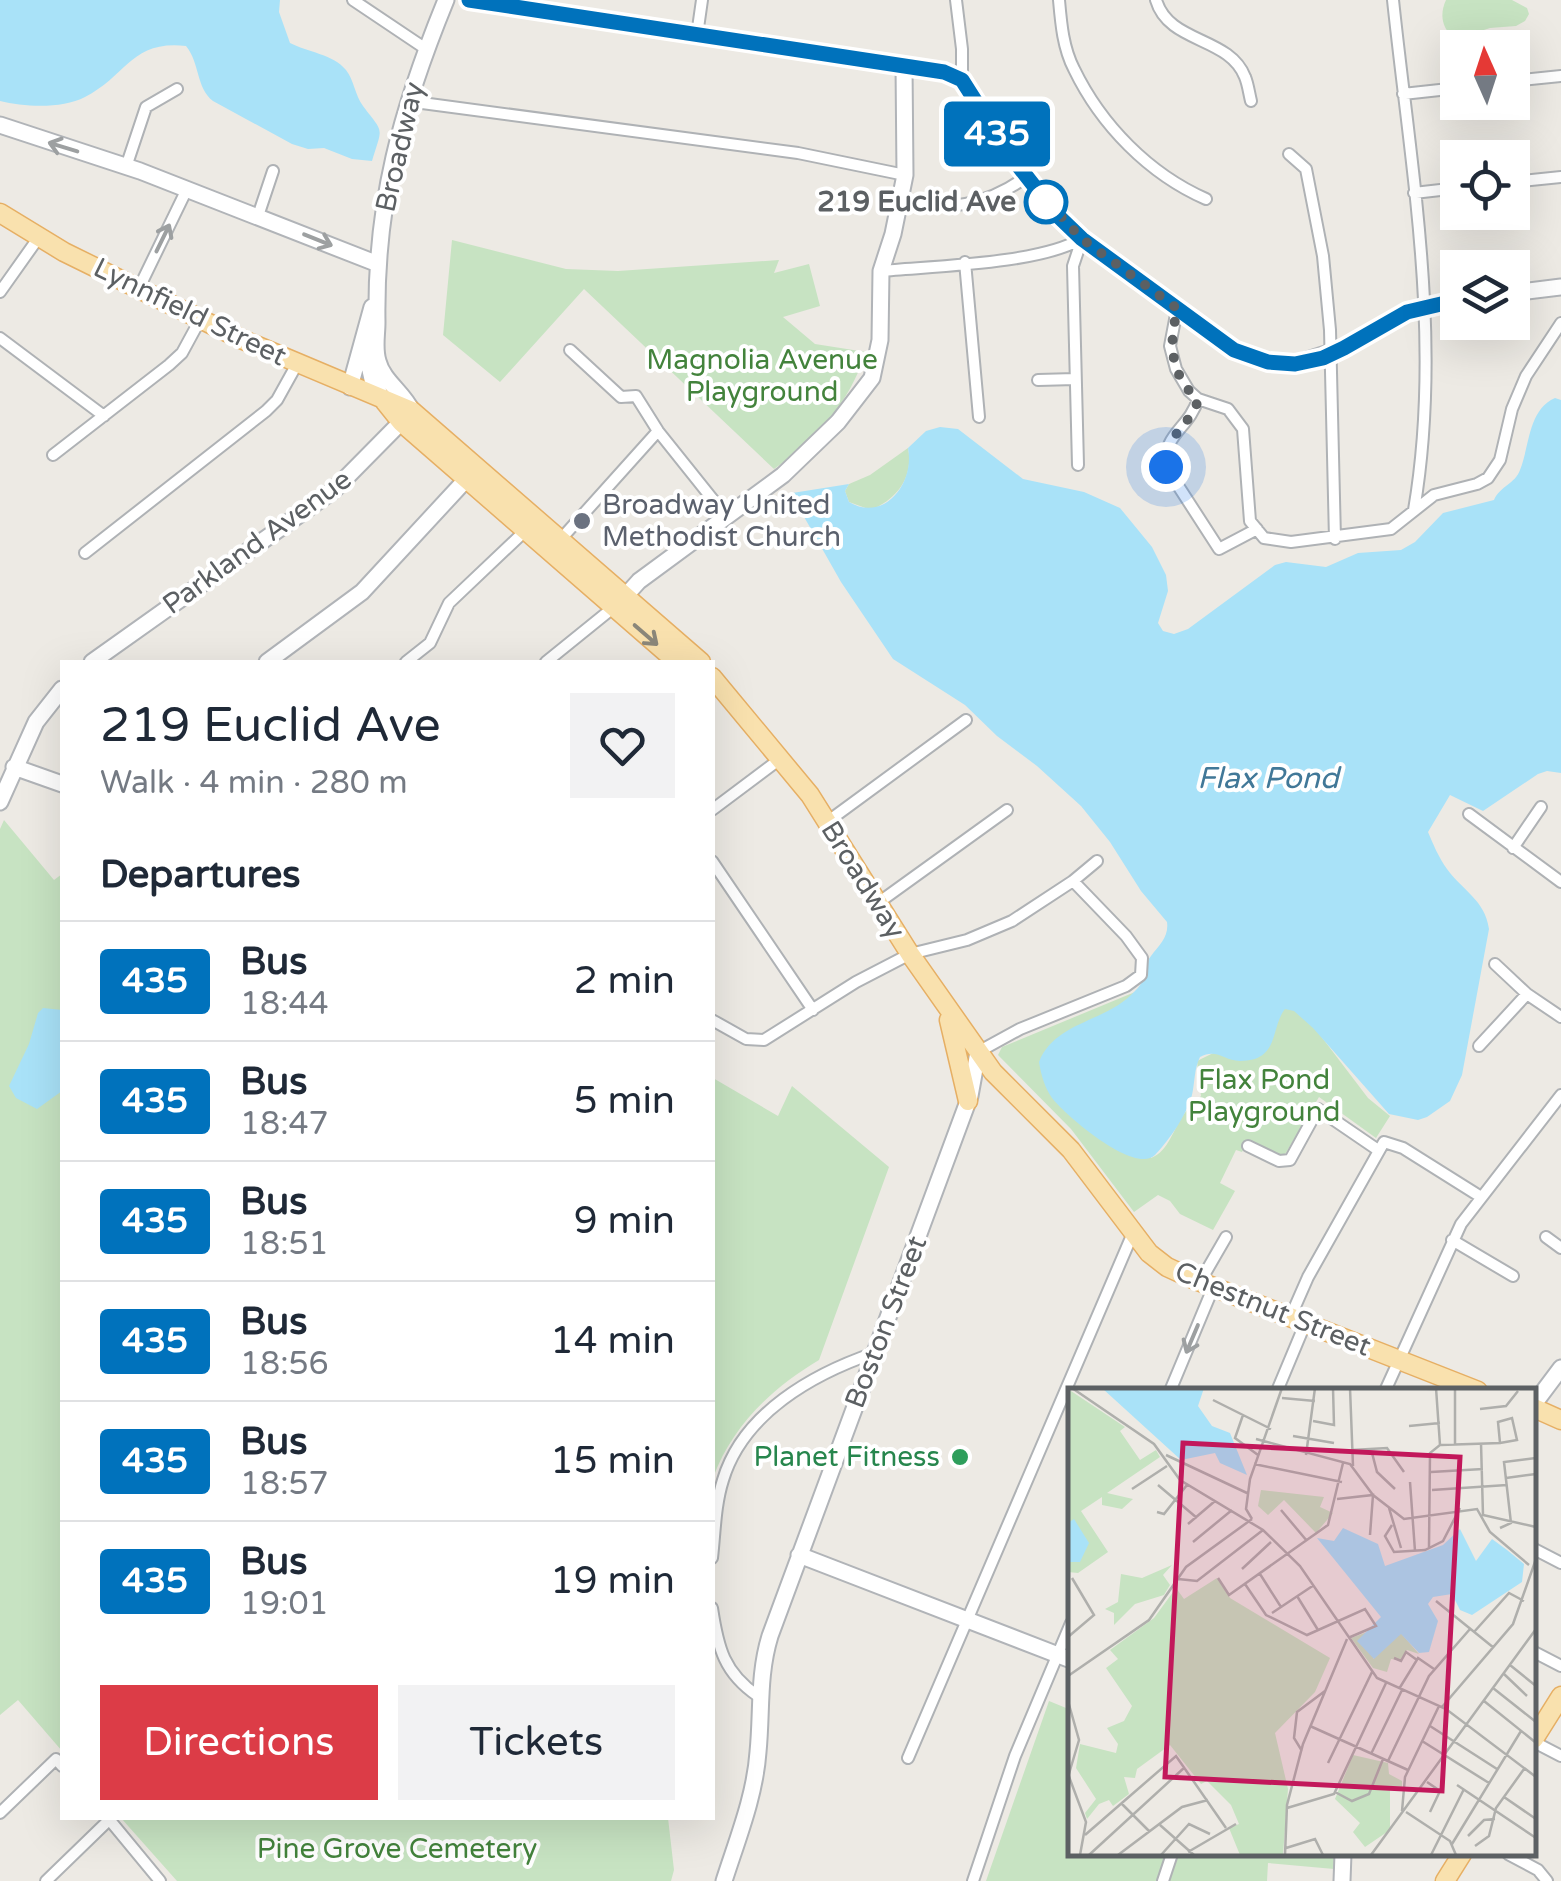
<!DOCTYPE html>
<meta charset="utf-8">
<style>
:root{--surface:#fff;--page:#f2f2f3;--text:#1f2937;--muted:#747a83;--line:#e0e1e3;--accent:#dc3c47}
body{margin:0;font-family:"Varela Round",sans-serif;background:var(--page);color:var(--text);height:100vh;display:flex;flex-direction:column;font-size:38px;white-space:nowrap}
*{box-sizing:border-box;margin:0}
p{font-size:32px;color:var(--muted)}
.icon{flex:none;width:55px;height:55px;fill:none;stroke:currentColor;stroke-width:2;stroke-linecap:round;stroke-linejoin:round}
.map{position:relative;flex:1;overflow:hidden}
.sheet{position:absolute;left:60px;top:660px;width:655px;height:1160px;display:flex;flex-direction:column;background:var(--surface);border-radius:0px;box-shadow:0 10px 40px #0002}
.sheet>*{flex:none}
.badge{padding:0 20px;border-radius:8px;font-size:35px;line-height:65px}
.needle{width:65px;rotate:357deg}
.fabs{position:absolute;left:1440px;top:30px;display:grid;gap:20px}
.fabs a{display:grid;place-items:center;width:90px;height:90px;border-radius:0px;background:var(--surface);box-shadow:0 10px 40px #0002;font-size:50px}
.you{position:absolute;width:50px;height:50px;margin:-25px;border:8px solid #fff;border-radius:50%;background:#1a73e8;box-shadow:0 0 0 15px #1a73e833}
.map>.badge{position:absolute;translate:-50% -50%;box-shadow:0 0 0 5px #fff}
h2{padding:0 40px;font-size:38px;line-height:90px}
.round{display:grid;place-items:center;flex:none;width:105px;height:105px;border-radius:0px;background:var(--page)}
.head{display:flex;align-items:center;justify-content:space-between;height:170px;padding:0 40px}
h1{font-size:48px;font-weight:600;line-height:75px}
.action{display:flex;gap:20px;margin-top:auto;padding:20px 40px}
.action a{flex:1;height:115px;border-radius:0px;background:var(--accent);color:#fff;font-size:40px;font-weight:600;line-height:115px;text-align:center}
.action a+a{background:var(--page);color:var(--text)}
ul{padding:0;list-style:none}
li{display:flex;align-items:center;gap:30px;height:120px;padding:0 40px;border-top:2px solid var(--line)}
li div{flex:1}
li b{display:block;font-size:38px}
li em{font-style:normal}
li .badge{min-width:110px;font-weight:700;text-align:center}
.map>svg:first-child{display:block}
.green{fill:#c7e3c2}
.water{fill:#a9e2f8}
.lines{fill:none;stroke-linecap:round;stroke-linejoin:round}
.street-casing{stroke:#afb2b5;stroke-width:14}
.secondary-casing{stroke:#b1b4b8;stroke-width:19}
.primary-casing{stroke:#e6af64;stroke-width:21}
.street{stroke:#fff;stroke-width:10}
.secondary{stroke:#fff;stroke-width:15}
.primary{stroke:#f9e1ae;stroke-width:18}
.oneway{stroke:#9da0a1}
.oneway2{stroke:#8b877a}
.line-casing{stroke:#fff;stroke-width:22}
.line{stroke:#0072bc;stroke-width:15}
.walk{stroke:#5c6063;stroke-width:10;stroke-dasharray:0 18}
.stop-dot{fill:#fff;stroke:#0072bc;stroke-width:5}
.worship-dot{fill:#6b7280;stroke:#fff;stroke-width:4}
.leisure-dot{fill:#2e9e5b;stroke:#fff;stroke-width:4}
.labels{text-anchor:middle;dominant-baseline:central;stroke-width:8;stroke-linejoin:round;paint-order:stroke}
.street-label{font-size:28px;fill:#5c6063;stroke:#fff}
.stop-label{font-size:28px;font-weight:bold;fill:#5c6063;stroke:#fff;text-anchor:end}
.park-label{font-size:28px;fill:#43833c;stroke:#fff}
.worship-label{font-size:28px;fill:#5b616d;stroke:#fff;text-anchor:start}
.leisure-label{font-size:28px;fill:#27864d;stroke:#fff;text-anchor:end}
.water-label{font-size:30px;font-style:italic;fill:#417898;stroke:#fff}
.inset-road{fill:none;stroke:#afafac;stroke-width:2.5}
.view{fill:#c2185b;fill-opacity:0.15;stroke:#c2185b;stroke-width:5}
.inset-edge{fill:none;stroke:#5c6063;stroke-width:5}
</style>
<div class="map">
<svg width="1561" height="1881" viewBox="0 0 1561 1881">
<rect width="100%" height="100%" fill="#edeae4"/>
<path class="green" d="M 1446,0 L 1512,0 L 1527,8 L 1529,14 L 1525,21 L 1516,26 L 1490,28 L 1456,39 C 1442,30 1439,15 1446,0 Z
M 452,240 L 566,269 L 618,271 L 779,260 L 774,273 L 809,264 L 820,306 L 783,317 L 815,344 L 866,352 C 849,403 818,438 774,469 L 584,289 L 500,382 L 443,335 Z
M 908,448 C 914,477 897,499 871,510 L 849,502 L 845,491 L 849,484 L 870,475 Z
M 4,820 L 54,880 L 62,874 L 62,1751 L 18,1700 L 0,1715 L 0,829 Z
M 1135,992 L 1151,1158 C 1169,1151 1173,1129 1184,1114 C 1189,1107 1196,1102 1201,1096 L 1197,1061 L 1274,1023 L 1288,1001 L 1314,1027 L 1368,1098 L 1390,1116 L 1376,1138 L 1319,1097 L 1284,1156 L 1248,1140 L 1242,1152 L 1236,1150 L 1220,1183 L 1235,1191 L 1213,1230 L 1180,1214 L 1170,1201 L 1158,1195 L 1134,1212 L 1071,1129 L 998,1055 L 1002,1047 Z
M 713,1078 L 778,1116 L 792,1086 L 889,1167 L 819,1360 C 772,1388 732,1426 713,1478 Z
M 1049,1701 L 1071,1710 L 1071,1854 L 1334,1854 L 1334,1869 L 1268,1863 L 1267,1881 L 986,1881 Z
M 121,1818 L 668,1818 L 674,1870 L 671,1881 L 177,1881 Z"/>
<path class="water" d="M 0,0 L 280,0 L 279,12 L 290,43 C 307,52 333,54 346,70 C 354,80 355,95 363,106 C 384,134 383,125 372,161 L 352,159 L 324,148 L 308,149 L 292,144 L 213,101 C 196,88 200,63 186,46 C 131,40 127,76 85,97 C 62,109 25,107 0,101 Z
M 1555,398 L 1561,400 L 1561,773 L 1547,771 L 1538,774 L 1483,811 L 1450,795 L 1428,832 C 1433,844 1439,858 1447,869 C 1463,891 1485,900 1489,929 L 1462,1075 L 1450,1101 L 1427,1117 L 1418,1120 L 1389,1114 L 1313,1028 L 1294,1011 L 1285,1009 C 1270,1028 1280,1061 1240,1061 C 1224,1061 1217,1048 1200,1057 C 1194,1069 1195,1082 1192,1095 C 1186,1116 1170,1139 1155,1155 C 1135,1175 1066,1116 1052,1098 C 1045,1088 1041,1075 1039,1062 C 1054,1023 1103,1022 1131,995 C 1152,976 1141,969 1151,956 C 1160,944 1169,937 1167,922 L 1141,891 L 1110,842 L 1081,806 L 1037,766 L 997,736 L 965,705 L 893,659 L 841,582 L 803,515 L 798,507 L 787,501 L 786,494 L 849,484 L 845,491 L 849,502 C 884,523 915,483 908,448 L 926,431 L 940,427 L 958,429 L 1023,479 L 1084,492 L 1120,508 L 1152,547 L 1166,575 L 1168,591 L 1158,623 L 1163,631 L 1174,634 L 1188,629 L 1275,565 L 1286,562 L 1326,567 L 1358,553 L 1401,550 L 1415,542 L 1443,513 L 1494,500 C 1500,486 1515,484 1520,470 C 1530,445 1528,410 1555,398 Z
M 43,1008 L 62,1010 L 62,1091 L 37,1109 L 16,1098 L 9,1086 L 29,1044 L 38,1013 Z"/>
<g class="lines">
<defs>
<path id="street" d="M 353,0 L 426,49
M 956,0 L 962,49 L 962,80
M 1059,0 C 1061,23 1063,48 1074,69 C 1101,125 1149,174 1206,199
M 1156,0 C 1169,44 1229,36 1245,77 C 1248,84 1249,93 1251,101
M 1393,0 C 1411,170 1443,340 1414,510
M 697,35 L 702,0
M 1512,81 L 1561,76
M 1403,94 L 1458,88
M 407,101 L 798,153 L 905,175
M 1289,154 L 1306,169 L 1323,256 L 1330,330 L 1335,539
M 126,167 L 146,107 L 177,89
M 1512,182 L 1561,177
M 1414,193 L 1458,188
M 901,197 C 944,215 989,204 1026,177
M 258,216 L 273,171
M 965,262 L 979,417
M 881,271 C 933,266 1039,264 1081,239
M 139,288 L 187,189
M 0,292 L 39,237
M 1177,309 L 1170,346 L 1176,369 L 1189,391 L 1198,399 L 1228,409 L 1243,429 L 1250,521 L 1264,538 L 1291,542 L 1391,529 L 1434,495 L 1477,484 L 1488,478 L 1500,460 L 1512,409 L 1526,376 L 1561,323
M 0,338 L 104,416
M 570,350 L 621,397 L 636,396 L 658,431 L 726,516
M 1038,380 L 1075,379
M 1198,399 C 1189,429 1163,433 1166,467 L 1219,549 L 1257,529
M 53,455 L 169,365 L 182,353 L 201,318
M 1078,465 L 1073,266 L 1082,239
M 561,539 L 658,431
M 85,553 L 266,411 L 277,400 L 297,364
M 406,662 L 430,643 L 449,603 L 526,530
M 546,662 L 614,607
M 712,810 L 780,759
M 1469,814 L 1561,882
M 827,822 L 966,720
M 1513,848 L 1541,807
M 712,861 L 813,1010
M 1073,881 L 1097,861
M 878,903 L 1007,810
M 1495,964 L 1527,994 L 1561,1017
M 712,1020 L 746,1039 L 764,1040 L 856,982 L 910,954 L 967,940 L 1012,921 L 1073,881 L 1126,936 L 1142,958 L 1141,975 L 1126,986 L 1020,1029 L 978,1052
M 1479,1046 L 1527,994
M 1248,1146 L 1279,1161 L 1290,1160 L 1318,1109 L 1378,1150
M 1546,1237 L 1561,1248
M 1452,1240 L 1513,1276
M 1200,1282 L 1226,1237
M 1290,1318 L 1308,1277 L 1384,1142 L 1403,1148 L 1481,1197
M 1170,1391 L 1213,1288
M 1277,1391 L 1305,1324
M 1385,1391 L 1461,1224 L 1561,1095
M 1534,1549 L 1561,1563
M 712,1558 C 715,1532 715,1505 723,1480 C 743,1413 813,1374 874,1353
M 712,1608 C 718,1648 724,1673 758,1696
M 1534,1652 L 1561,1666
M 1534,1742 L 1561,1756
M 908,1758 L 1133,1233
M 0,1813 L 56,1759 L 62,1766
M 108,1818 L 160,1881
M 1508,1854 L 1538,1870 L 1547,1881
M 46,1881 L 110,1819
M 973,1881 L 1015,1756 L 1071,1623
M 1163,1881 L 1172,1854"/>
<path id="secondary" d="M 469,0 L 945,72 L 962,80 L 1009,154 L 1057,214 L 1082,239 L 1234,350 L 1268,362 L 1295,364 L 1344,348 L 1407,312 L 1458,300
M 0,125 L 140,171 L 378,264
M 1512,293 L 1561,287
M 366,352 L 372,379 L 384,402
M 350,387 L 372,307
M 620,602 L 639,581 L 783,475 L 838,422 L 872,378 L 880,340 L 881,271 L 893,234 L 905,175 L 904,65
M 92,662 L 334,490 L 412,411 C 403,392 383,381 378,361 C 374,348 377,336 377,322 C 375,203 401,110 446,0
M 267,662 L 362,592 L 473,472
M 14,767 L 62,784
M 0,802 L 36,722 L 62,689
M 1534,1404 L 1561,1368
M 799,1555 L 1071,1660
M 724,1881 C 737,1840 755,1796 758,1752 C 762,1712 758,1675 770,1636 L 970,1096 L 978,1052
M 1342,1881 L 1343,1854"/>
<path id="primary" d="M 0,213 L 64,252 L 241,339 L 412,411 L 701,662
M 385,402 L 401,422 L 677,662
M 712,677 L 810,795 L 910,954 L 993,1072 L 1071,1150 L 1149,1253 L 1167,1267 L 1193,1279 L 1478,1391
M 949,1020 L 968,1101
M 1534,1408 L 1561,1420
M 1534,1739 L 1561,1696
M 1445,1881 L 1462,1854"/>
</defs>
<use href="#street" class="street-casing"/>
<use href="#secondary" class="secondary-casing"/>
<use href="#primary" class="primary-casing"/>
<use href="#street" class="street"/>
<use href="#secondary" class="secondary"/>
<use href="#primary" class="primary"/>
</g>
<defs><path id="oneway-shaft" d="M-6 0H5M1.5-3L5.5 0L1.5 3" fill="none" stroke-width="1.6" stroke-linecap="round" stroke-linejoin="round" transform="scale(2.5)"/></defs>
<g class="oneway">
<use href="#oneway-shaft" transform="translate(63 147) rotate(-163)"/>
<use href="#oneway-shaft" transform="translate(163 238) rotate(-64)"/>
<use href="#oneway-shaft" transform="translate(318 240) rotate(22)"/>
<use href="#oneway-shaft" transform="translate(1192 1339) rotate(113)"/>
</g>
<use class="oneway2" href="#oneway-shaft" transform="translate(646 635) rotate(41)"/>
<g class="lines">
<defs>
<path id="line" d="M 469,0 L 944,72 L 962,80 L 1009,154 L 1056,214 L 1082,239 L 1234,350 L 1268,362 L 1295,364 L 1323,358 L 1344,348 L 1407,312 L 1458,300"/>
</defs>
<use href="#line" class="line-casing"/>
<use href="#line" class="line"/>
<path class="walk" d="M 1046,202 L 1042,196 L 1082,239 L 1178,309 C 1168,342 1170,375 1198,400 C 1190,427 1163,436 1166,467"/>
</g>
<circle class="stop-dot" cx="1046" cy="202" r="20"/>
<circle class="worship-dot" cx="582" cy="521" r="10"/>
<circle class="leisure-dot" cx="960" cy="1457" r="10"/>
<g class="labels">
<g class="street-label">
<text transform="translate(400 147) rotate(-77)">Broadway</text>
<text transform="translate(190 312) rotate(26)">Lynnfield Street</text>
<text transform="translate(257 542) rotate(-36)">Parkland Avenue</text>
<text transform="translate(863 880) rotate(58)">Broadway</text>
<text transform="translate(1273 1309) rotate(22)">Chestnut Street</text>
<text transform="translate(886 1322) rotate(-69)">Boston Street</text>
</g>
<g class="stop-label">
<text x="1016" y="202">219 Euclid Ave</text>
</g>
<g class="park-label">
<text x="762" y="360">Magnolia Avenue<tspan x="762" dy="32">Playground</tspan></text>
<text x="1264" y="1080">Flax Pond<tspan x="1264" dy="32">Playground</tspan></text>
<text x="397" y="1849">Pine Grove Cemetery</text>
</g>
<g class="worship-label">
<text x="602" y="505">Broadway United<tspan x="602" dy="32">Methodist Church</tspan></text>
</g>
<g class="leisure-label">
<text x="940" y="1457">Planet Fitness</text>
</g>
<g class="water-label">
<text x="1268" y="778">Flax Pond</text>
</g>
</g>
<g transform="translate(1068 1388)">
<rect width="468" height="468" fill="#edeae4"/>
<path d="M 0,1 L 57,39 L 52,43 L 72,72 L 88,62 L 92,69 L 39,105 L 65,111 L 54,121 L 34,117 L 34,109 L 13,123 L 40,164 L 10,185 L 0,184 ZM 193,102 L 256,109 L 252,119 L 265,125 L 248,145 L 216,112 L 200,127 L 190,118 ZM 104,177 L 95,187 L 102,197 L 96,207 L 67,216 L 46,237 L 46,225 L 37,221 L 50,214 L 53,186 L 74,190 ZM 149,190 L 162,210 L 262,270 L 247,304 L 207,345 L 220,401 L 215,467 L 172,467 L 161,440 L 171,436 L 163,417 L 139,393 L 133,396 L 102,357 L 69,381 L 67,390 L 56,389 L 61,406 L 45,418 L 41,412 L 31,416 L 19,431 L 17,425 L 28,411 L 8,380 L 12,356 L 48,365 L 50,356 L 39,340 L 56,333 L 64,318 L 38,280 L 50,271 L 42,262 L 86,230 L 108,200 L 116,211 ZM 307,241 L 305,271 L 332,244 L 351,266 L 339,262 L 332,272 L 323,271 L 319,284 L 305,280 L 283,250 ZM 285,367 L 320,375 L 321,386 L 334,393 L 334,399 L 322,398 L 322,442 L 297,459 L 285,444 L 292,435 L 267,411 Z" fill="#c7e3c2"/>
<path d="M 136,0 L 130,18 L 144,38 L 162,45 L 179,87 L 152,75 L 147,65 L 113,72 L 35,1 ZM 6,131 L 21,155 L 12,174 L 0,174 L 0,135 ZM 275,140 L 310,156 L 317,178 L 375,157 L 392,141 L 408,173 L 424,151 L 439,162 L 456,176 L 454,194 L 404,227 L 392,222 L 384,206 L 365,209 L 360,216 L 370,233 L 361,264 L 351,265 L 333,246 L 306,271 L 289,253 L 313,229 L 249,150 L 266,153 Z" fill="#a9e2f8"/>
<path class="inset-road" d="M 4,0 L 86,56 L 112,92 L 195,142 L 232,178 L 309,290 L 378,321 L 468,389M 282,0 L 285,78M 328,0 L 368,1M 387,0 L 387,56M 214,10 L 247,13M 145,12 L 203,41M 412,21 L 438,18 L 450,3M 175,27 L 167,50 L 190,67M 245,33 L 266,37 L 265,0M 341,38 L 372,35M 225,48 L 266,55M 188,51 L 282,76 L 305,107 L 336,131 L 409,121 L 422,144 L 461,177M 413,55 L 415,127 L 468,139M 372,57 L 432,55 L 430,34 L 444,30 L 449,52 L 432,55M 303,61 L 309,84 L 327,101M 284,62 L 319,60 L 336,84M 98,67 L 179,105M 238,67 L 247,0M 186,76 L 274,94M 363,84 L 415,81M 438,90 L 468,86M 342,94 L 347,163M 90,97 L 129,130M 64,101 L 99,78M 364,102 L 439,97M 269,111 L 305,107 L 302,147M 321,120 L 333,160M 213,122 L 239,153M 89,124 L 96,126 L 119,97M 184,131 L 178,121 L 182,91 L 214,0M 120,136 L 147,113M 324,137 L 317,148 L 326,164 L 357,162 L 375,153 L 392,120M 432,140 L 443,135 L 436,74 L 468,70M 125,154 L 164,122M 361,159 L 362,65 L 372,57 L 368,0M 174,181 L 203,154M 192,186 L 213,219M 150,190 L 161,207 L 260,137 L 275,75M 110,191 L 129,193 L 195,142M 177,196 L 198,227 L 239,247 L 297,221 L 308,238 L 280,250M 229,208 L 250,242M 368,213 L 426,260M 204,225 L 246,197M 406,244 L 441,205 L 456,213M 0,249 L 26,227 L 4,190M 326,270 L 333,273 L 338,264 L 349,272M 442,277 L 468,298M 436,286 L 459,308M 0,288 L 81,232 L 118,179 L 184,131M 425,300 L 468,334M 331,301 L 350,270 L 366,281M 0,313 L 11,352 L 0,389M 416,313 L 467,354M 374,319 L 445,236 L 468,171M 242,338 L 340,382M 362,338 L 429,381M 354,353 L 421,395M 234,363 L 226,350 L 229,324 L 257,303M 303,366 L 334,302M 320,373 L 361,288 L 402,241M 260,375 L 304,284M 0,386 L 18,434 L 12,467M 359,394 L 372,403 L 362,424M 389,397 L 468,450M 267,404 L 284,413 L 301,406 L 315,371M 436,409 L 468,431M 53,415 L 82,444M 219,420 L 266,406 L 318,295M 334,423 L 337,389 L 371,318M 338,424 L 382,453 L 388,467M 92,437 L 126,467M 17,447 L 108,368 L 158,440M 400,448 L 416,432 L 427,431M 384,456 L 453,343M 407,458 L 421,448 L 428,420 L 456,381M 218,460 L 247,451 L 255,467M 120,464 L 168,436M 21,467 L 117,379M 50,467 L 114,419 L 140,412M 93,467 L 121,436 L 142,446M 217,467 L 219,417 L 235,356 L 279,251M 303,467 L 468,241M 363,467 L 396,401"/>
<path class="view" d="M 115,55 L 392,69 L 374,403 L 97,389 Z"/>
<rect width="468" height="468" class="inset-edge"/>
</g>
</svg>
<div class="fabs">
<a><svg class="needle" viewBox="-14 -14 28 28"><path d="M0-13l5 13h-10z" fill="#e53935"/><path d="M0 13l5-13h-10z" fill="#747a83"/></svg></a>
<a><svg class="icon" aria-label="locate" viewBox="0 0 24 24"><circle cx="12" cy="12" r="6"/><path d="M12 2v4M12 18v4M2 12h4M18 12h4"/></svg></a>
<a><svg class="icon" aria-label="layers" viewBox="0 0 24 24"><path d="M12 4l9 5-9 5-9-5zM3 14l9 5 9-5"/></svg></a>
</div>
<div class="you" style="left:1166px;top:467px"></div>
<b class="badge" style="left:997px;top:134px;background:#0072bc;color:#fff">435</b>
<section class="sheet">
<div class="head"><div><h1>219 Euclid Ave</h1><p>Walk · 4 min · 280 m</p></div><a class="round"><svg class="icon" aria-label="heart" viewBox="0 0 24 24"><path d="M12 20l-8-8c-3-5 5-10 8-4 3-6 11-1 8 4z"/></svg></a></div>
<h2>Departures</h2>
<ul>
<li><span class="badge" style="background:#0072bc;color:#fff">435</span><div><b>Bus</b><p>18:44</p></div><em>2 min</em></li>
<li><span class="badge" style="background:#0072bc;color:#fff">435</span><div><b>Bus</b><p>18:47</p></div><em>5 min</em></li>
<li><span class="badge" style="background:#0072bc;color:#fff">435</span><div><b>Bus</b><p>18:51</p></div><em>9 min</em></li>
<li><span class="badge" style="background:#0072bc;color:#fff">435</span><div><b>Bus</b><p>18:56</p></div><em>14 min</em></li>
<li><span class="badge" style="background:#0072bc;color:#fff">435</span><div><b>Bus</b><p>18:57</p></div><em>15 min</em></li>
<li><span class="badge" style="background:#0072bc;color:#fff">435</span><div><b>Bus</b><p>19:01</p></div><em>19 min</em></li>
</ul>
<div class="action"><a>Directions</a><a>Tickets</a></div>
</section>
</div>
